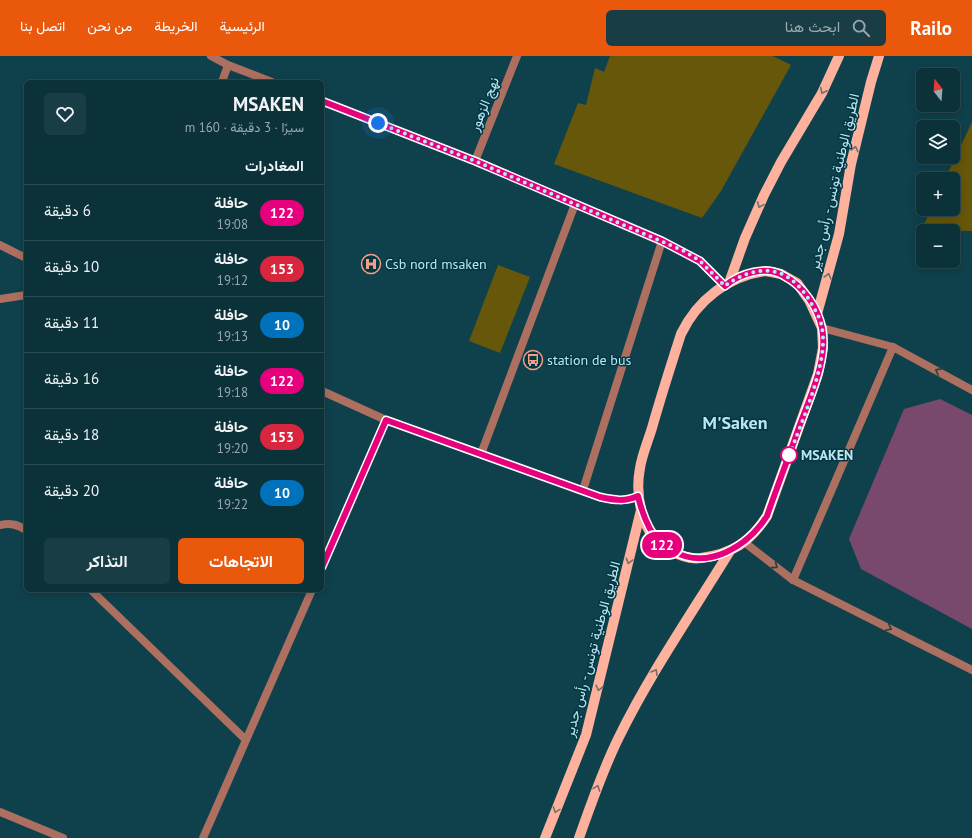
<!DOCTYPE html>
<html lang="ar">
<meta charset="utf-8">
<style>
:root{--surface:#0b3139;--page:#193d44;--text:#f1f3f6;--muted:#9aa9ae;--line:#2b4c53;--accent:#ea580c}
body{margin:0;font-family:"PT Sans",Vazirmatn,sans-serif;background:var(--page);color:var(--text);direction:rtl;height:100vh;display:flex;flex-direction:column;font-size:15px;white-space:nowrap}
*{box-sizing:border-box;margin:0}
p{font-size:13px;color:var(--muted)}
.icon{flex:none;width:22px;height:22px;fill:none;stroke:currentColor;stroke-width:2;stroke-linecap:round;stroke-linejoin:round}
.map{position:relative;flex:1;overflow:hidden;direction:ltr}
.details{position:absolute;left:24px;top:24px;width:300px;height:512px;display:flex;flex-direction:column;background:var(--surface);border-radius:6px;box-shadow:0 2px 10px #0003,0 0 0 1px var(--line);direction:rtl}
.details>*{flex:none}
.badge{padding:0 8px;border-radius:13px;font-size:14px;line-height:26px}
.needle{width:26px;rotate:343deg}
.buttons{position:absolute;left:916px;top:12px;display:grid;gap:8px}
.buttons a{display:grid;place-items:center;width:44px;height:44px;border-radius:6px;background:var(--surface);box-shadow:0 2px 10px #0003,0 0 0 1px var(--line);font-size:20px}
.you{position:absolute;width:20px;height:20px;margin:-10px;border:3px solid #fff;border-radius:50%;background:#1a73e8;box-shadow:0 0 0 6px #1a73e833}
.map>.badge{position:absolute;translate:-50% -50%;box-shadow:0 0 0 2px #fff}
h2{padding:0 20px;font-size:15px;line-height:36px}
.round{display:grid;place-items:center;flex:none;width:42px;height:42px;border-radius:6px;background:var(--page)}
.summary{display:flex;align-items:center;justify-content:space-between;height:68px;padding:0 20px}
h1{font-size:19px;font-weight:700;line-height:30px}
.primary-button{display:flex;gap:8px;margin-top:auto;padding:8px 20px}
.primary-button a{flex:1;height:46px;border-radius:6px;background:var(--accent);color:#fff;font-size:16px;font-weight:700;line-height:46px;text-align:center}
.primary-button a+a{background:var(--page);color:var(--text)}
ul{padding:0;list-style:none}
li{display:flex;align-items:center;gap:12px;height:56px;padding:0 20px;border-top:1px solid var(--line)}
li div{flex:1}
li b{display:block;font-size:15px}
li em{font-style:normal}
li .badge{min-width:44px;font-weight:700;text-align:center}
header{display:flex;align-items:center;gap:24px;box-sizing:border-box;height:56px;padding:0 20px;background:var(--accent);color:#fff}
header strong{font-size:19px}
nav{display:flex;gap:22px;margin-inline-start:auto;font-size:14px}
.search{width:280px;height:36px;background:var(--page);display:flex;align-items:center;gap:10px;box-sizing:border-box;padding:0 14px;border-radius:6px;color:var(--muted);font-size:15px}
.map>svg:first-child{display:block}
.green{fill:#79496d}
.building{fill:#67570a}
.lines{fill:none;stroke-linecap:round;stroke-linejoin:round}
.service{stroke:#ad6f5f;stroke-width:8}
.minor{stroke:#ad6f5f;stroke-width:8}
.tertiary{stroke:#ad6f5f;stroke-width:8}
.primary{stroke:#feb29d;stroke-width:10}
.oneway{stroke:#736e6b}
.oneway2{stroke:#234248}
.line-casing{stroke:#fff;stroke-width:9}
.line{stroke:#e6007e;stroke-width:6}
.walk{stroke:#bde6f1;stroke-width:4;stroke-dasharray:0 7.2}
.stop-dot{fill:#fff;stroke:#e6007e;stroke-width:2}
.labels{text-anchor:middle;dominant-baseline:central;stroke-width:3;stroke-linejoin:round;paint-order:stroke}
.street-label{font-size:14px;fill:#bde6f1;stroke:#013742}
.poi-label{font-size:14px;fill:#bde6f1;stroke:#013742;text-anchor:start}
.stop-label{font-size:14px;font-weight:bold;fill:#bde6f1;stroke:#013742;text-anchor:start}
.district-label{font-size:18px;font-weight:bold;fill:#bde6f1;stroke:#013742}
</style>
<header>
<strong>Railo</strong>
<div class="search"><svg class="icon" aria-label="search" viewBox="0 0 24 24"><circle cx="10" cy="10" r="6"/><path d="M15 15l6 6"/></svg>ابحث هنا</div>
<nav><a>الرئيسية</a><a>الخريطة</a><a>من نحن</a><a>اتصل بنا</a></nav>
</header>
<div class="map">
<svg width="972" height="782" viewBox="0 0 972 782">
<rect width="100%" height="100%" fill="#0f414c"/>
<path class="green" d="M 940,343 L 972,359 L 972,573 L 861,513 L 849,483 L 904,353 Z"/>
<path class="building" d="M 610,0 L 773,0 L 791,9 L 721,135 L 702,162 L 554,108 L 578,47 L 586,49 L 595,12 L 604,16 Z
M 972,66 L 972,175 L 921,175 L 931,153 L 953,153 L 953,123 L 945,123 Z
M 498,209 L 530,221 L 500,297 L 469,285 Z"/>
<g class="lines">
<path class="service" d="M 481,398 L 575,148
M 583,434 L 662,185
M 793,524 L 893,291"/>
<path class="minor" d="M 211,0 L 228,9 L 272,26
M 222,26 L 228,9
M 322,45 L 475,105 L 662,185 L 700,205 L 725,230
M 475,105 L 517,0
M 0,189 L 26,202
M 0,243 L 26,239
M 822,272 L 893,291 L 972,334
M 322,335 L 386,364 L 600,441 C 614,444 625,446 638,440
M 0,469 C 10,467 17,468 26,474
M 744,486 L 793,524 L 972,614
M 322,511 L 386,364
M 91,534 L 246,684
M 203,782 L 312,534"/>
<path class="tertiary" d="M 0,756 L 63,782"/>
<path class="primary" d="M 766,215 L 781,218 L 797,227 L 809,244 L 822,272 L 823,292 L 818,318 L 767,460 C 750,486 732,498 701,502 C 688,504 677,498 666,492 C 641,478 635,438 640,412 C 642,399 648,385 652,372 C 661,340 671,309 681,278 C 697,244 728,220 766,215 Z
M 729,227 L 745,182 L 764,139 L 781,106 L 822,37 L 839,0
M 817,258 L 839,178 L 851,108 L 871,26 L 879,0
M 545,782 L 586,679 L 641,454
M 579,782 C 591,748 603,713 619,681 C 651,616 692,557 730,495"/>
</g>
<defs><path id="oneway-chevron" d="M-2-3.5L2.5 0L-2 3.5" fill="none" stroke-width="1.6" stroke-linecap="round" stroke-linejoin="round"/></defs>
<g class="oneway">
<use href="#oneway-chevron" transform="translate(823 35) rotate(117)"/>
<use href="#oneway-chevron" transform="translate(855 93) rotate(-76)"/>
<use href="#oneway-chevron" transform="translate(760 149) rotate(114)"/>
<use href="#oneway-chevron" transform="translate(828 220) rotate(-75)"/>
<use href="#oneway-chevron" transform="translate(629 505) rotate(105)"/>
<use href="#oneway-chevron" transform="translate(655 616) rotate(-59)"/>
<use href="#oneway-chevron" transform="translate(599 632) rotate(104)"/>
<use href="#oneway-chevron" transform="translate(597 732) rotate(-70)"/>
<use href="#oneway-chevron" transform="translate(556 754) rotate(111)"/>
</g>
<g class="oneway2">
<use href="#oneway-chevron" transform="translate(938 315) rotate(-152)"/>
<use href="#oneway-chevron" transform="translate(775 510) rotate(37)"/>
<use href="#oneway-chevron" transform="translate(889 572) rotate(27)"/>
</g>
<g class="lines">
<defs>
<path id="line" d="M 322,45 L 475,105 L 662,185 L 700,205 L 725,230 C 740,217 767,209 784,220 C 803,230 818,251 822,272 C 829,304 808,345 798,374 C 788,403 777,431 767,460 C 748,490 708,515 673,495 C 669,493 663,491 660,487 C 648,474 642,457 638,440 C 625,446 614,444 600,441 L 386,364 L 322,511"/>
</defs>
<use href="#line" class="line-casing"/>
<use href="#line" class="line"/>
<path class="walk" d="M 378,67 L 475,105 L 684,195 L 700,205 L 725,230 C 740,218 764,210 782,218 C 795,224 804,235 811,247 C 816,255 821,264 822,272 C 829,307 800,369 788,403 L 789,399"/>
</g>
<defs>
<symbol id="hospital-ring" viewBox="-11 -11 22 22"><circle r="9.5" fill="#013742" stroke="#f49e87" stroke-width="1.5"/><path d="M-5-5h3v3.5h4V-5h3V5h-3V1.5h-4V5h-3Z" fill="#f49e87"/></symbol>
<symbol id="bus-ring" viewBox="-11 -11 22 22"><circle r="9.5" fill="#013742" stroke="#f49e87" stroke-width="1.5"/><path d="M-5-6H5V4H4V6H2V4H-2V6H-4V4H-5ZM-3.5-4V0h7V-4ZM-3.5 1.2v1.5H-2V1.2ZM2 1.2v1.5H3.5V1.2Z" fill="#f49e87"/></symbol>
</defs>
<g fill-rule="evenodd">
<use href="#hospital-ring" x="360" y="197" width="22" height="22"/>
<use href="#bus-ring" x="522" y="293" width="22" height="22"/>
</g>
<circle class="stop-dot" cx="789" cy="399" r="8"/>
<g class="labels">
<g class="street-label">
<text transform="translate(484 48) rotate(-68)">نهج الزهور</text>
<text transform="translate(834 126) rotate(-77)">الطريق الوطنية تونس - رأس جدير</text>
<text transform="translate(592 593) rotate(-75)">الطريق الوطنية تونس - رأس جدير</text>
</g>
<g class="poi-label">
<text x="385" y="208">Csb nord msaken</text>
<text x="547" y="304">station de bus</text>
</g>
<g class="stop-label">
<text x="801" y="399">MSAKEN</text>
</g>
<g class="district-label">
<text x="735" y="366">M'Saken</text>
</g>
</g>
</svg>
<div class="buttons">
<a><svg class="needle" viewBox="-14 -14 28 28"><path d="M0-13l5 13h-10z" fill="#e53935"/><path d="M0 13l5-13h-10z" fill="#9aa9ae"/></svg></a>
<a><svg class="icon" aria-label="layers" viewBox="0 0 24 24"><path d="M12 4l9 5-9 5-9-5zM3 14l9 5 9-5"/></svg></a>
<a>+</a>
<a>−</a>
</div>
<div class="you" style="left:378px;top:67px"></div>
<b class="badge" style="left:662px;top:489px;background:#e6007e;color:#fff">122</b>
<section class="details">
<div class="summary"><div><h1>MSAKEN</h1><p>سيرًا · 3 دقيقة · 160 m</p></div><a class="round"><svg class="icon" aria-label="heart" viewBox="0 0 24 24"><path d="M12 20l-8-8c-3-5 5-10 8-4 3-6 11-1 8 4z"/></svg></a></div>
<h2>المغادرات</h2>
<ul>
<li><span class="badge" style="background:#e6007e;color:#fff">122</span><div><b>حافلة</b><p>19:08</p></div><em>6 دقيقة</em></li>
<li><span class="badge" style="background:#d7263d;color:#fff">153</span><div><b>حافلة</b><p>19:12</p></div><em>10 دقيقة</em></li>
<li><span class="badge" style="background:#0072bc;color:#fff">10</span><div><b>حافلة</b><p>19:13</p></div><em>11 دقيقة</em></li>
<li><span class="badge" style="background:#e6007e;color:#fff">122</span><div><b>حافلة</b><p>19:18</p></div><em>16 دقيقة</em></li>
<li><span class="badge" style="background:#d7263d;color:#fff">153</span><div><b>حافلة</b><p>19:20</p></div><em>18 دقيقة</em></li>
<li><span class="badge" style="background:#0072bc;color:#fff">10</span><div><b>حافلة</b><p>19:22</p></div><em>20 دقيقة</em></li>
</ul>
<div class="primary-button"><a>الاتجاهات</a><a>التذاكر</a></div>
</section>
</div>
